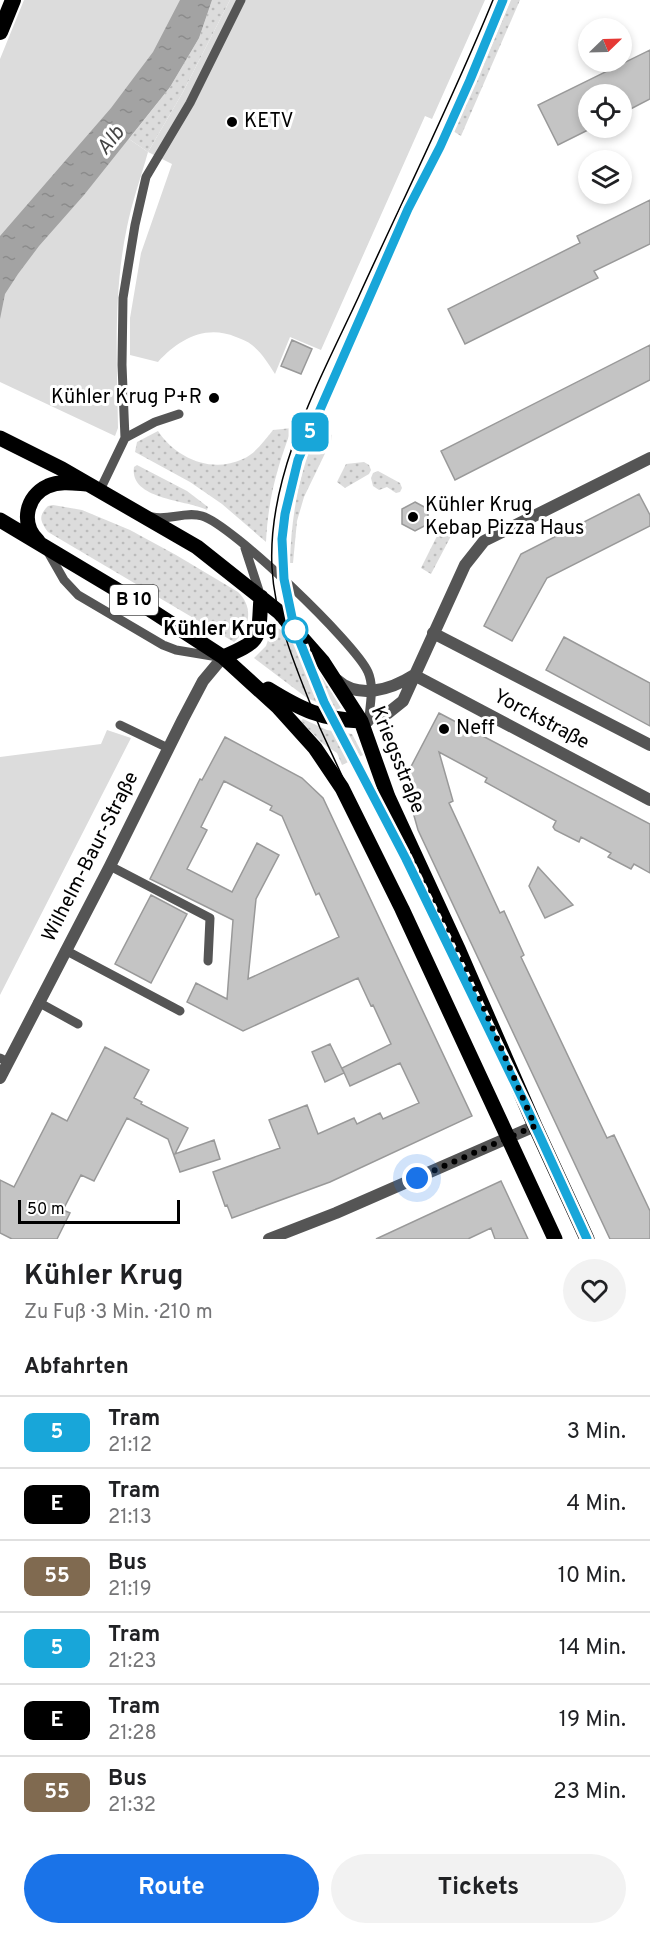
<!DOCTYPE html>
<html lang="de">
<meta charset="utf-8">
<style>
:root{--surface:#fff;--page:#f2f2f2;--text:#202124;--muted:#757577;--line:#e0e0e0;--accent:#1a73e8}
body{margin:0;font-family:Overpass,sans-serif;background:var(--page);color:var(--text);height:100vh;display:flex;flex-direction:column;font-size:22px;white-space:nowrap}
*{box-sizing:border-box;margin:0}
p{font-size:20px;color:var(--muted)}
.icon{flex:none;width:33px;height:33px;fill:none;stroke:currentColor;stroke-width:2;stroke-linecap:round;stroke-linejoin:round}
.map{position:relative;height:1239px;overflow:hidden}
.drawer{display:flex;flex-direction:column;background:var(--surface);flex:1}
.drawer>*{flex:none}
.badge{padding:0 12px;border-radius:9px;font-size:21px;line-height:39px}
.needle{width:39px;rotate:67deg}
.buttons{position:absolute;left:578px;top:18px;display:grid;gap:12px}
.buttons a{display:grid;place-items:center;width:54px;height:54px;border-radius:50%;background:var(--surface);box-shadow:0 3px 9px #0003;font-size:30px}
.scale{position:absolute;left:18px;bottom:15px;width:162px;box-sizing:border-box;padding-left:6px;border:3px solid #000;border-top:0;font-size:16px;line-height:21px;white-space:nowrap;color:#000;-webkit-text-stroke:4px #fff;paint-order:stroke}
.you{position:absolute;width:30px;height:30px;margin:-15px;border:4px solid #fff;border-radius:50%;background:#1a73e8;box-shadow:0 0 0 9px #1a73e833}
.map>.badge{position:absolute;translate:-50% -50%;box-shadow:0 0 0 3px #fff}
h2{padding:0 24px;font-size:22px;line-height:54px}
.round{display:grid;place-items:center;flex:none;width:63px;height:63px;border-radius:32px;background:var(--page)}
.overview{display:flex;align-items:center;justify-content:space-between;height:102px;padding:0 24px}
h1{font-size:28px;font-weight:700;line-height:45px}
.action{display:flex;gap:12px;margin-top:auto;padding:12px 24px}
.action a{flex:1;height:69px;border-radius:36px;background:var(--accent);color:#fff;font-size:24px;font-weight:700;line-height:69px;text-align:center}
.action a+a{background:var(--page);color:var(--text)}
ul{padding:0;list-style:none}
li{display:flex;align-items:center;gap:18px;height:72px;padding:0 24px;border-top:2px solid var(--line)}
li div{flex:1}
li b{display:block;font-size:22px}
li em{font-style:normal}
li .badge{min-width:66px;font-weight:700;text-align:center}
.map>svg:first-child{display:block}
.grass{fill:url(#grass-dots)}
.park{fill:#dcdcdc}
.water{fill:url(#water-ripples)}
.building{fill:#c4c4c4;stroke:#999;stroke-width:1.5;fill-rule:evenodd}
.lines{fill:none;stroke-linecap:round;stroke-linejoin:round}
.service{stroke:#555;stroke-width:9}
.minor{stroke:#555;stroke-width:12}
.tertiary{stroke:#555;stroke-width:12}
.primary{stroke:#000;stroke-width:15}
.trunk{stroke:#000;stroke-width:16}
.tram{stroke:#000;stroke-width:1.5}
.line-casing{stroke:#fff;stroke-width:14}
.line{stroke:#18a6d9;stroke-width:9}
.walk{stroke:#000;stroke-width:6;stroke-dasharray:0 10.8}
.poi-dot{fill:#000;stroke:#fff;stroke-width:2}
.stop-dot{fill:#fff;stroke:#18a6d9;stroke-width:3}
.labels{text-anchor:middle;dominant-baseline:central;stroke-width:6;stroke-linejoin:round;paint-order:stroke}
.shield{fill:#fff;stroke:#4c4c4c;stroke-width:1.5}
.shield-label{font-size:18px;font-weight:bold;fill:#000}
.poi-label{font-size:20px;fill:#000;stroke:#fff;text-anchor:start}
.stop-label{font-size:20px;font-weight:bold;fill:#000;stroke:#fff;text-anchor:end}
.street-label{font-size:20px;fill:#000;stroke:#fff}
.water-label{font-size:21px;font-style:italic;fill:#444;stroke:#fff}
</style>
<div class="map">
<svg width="650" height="1239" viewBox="0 0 650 1239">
<defs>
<pattern id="grass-dots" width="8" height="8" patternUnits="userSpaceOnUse" patternTransform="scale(1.5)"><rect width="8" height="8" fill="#dcdcdc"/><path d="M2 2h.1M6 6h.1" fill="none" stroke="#bbb" stroke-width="1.8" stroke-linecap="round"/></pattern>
<pattern id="water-ripples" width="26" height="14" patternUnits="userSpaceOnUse" patternTransform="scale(1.5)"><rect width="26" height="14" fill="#a3a3a3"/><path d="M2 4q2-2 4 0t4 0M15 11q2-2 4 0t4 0" fill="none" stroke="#8b8b8b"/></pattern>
</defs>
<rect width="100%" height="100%" fill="#fff"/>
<path class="grass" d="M 212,0 L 230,0 L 183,92 L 148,152 L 129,139 L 170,87 L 199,38 Z
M 511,0 L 520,0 L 461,136 L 453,131 L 477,80 Z
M 292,428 C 277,467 268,500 266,542 L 222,504 L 190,482 L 135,452 L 137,442 L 158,431 C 176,458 211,474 243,459 C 256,453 264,441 273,430 Z
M 325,432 L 332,435 L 331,441 L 304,497 L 297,521 L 293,563 L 290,563 C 291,519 298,479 314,438 L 322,441 Z
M 364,462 L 369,465 L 371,470 L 369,474 L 345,488 L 337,482 L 346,464 Z
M 137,465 L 187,491 L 208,507 L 207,510 C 188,500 129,500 134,467 Z
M 378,471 L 400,483 L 402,488 L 400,492 L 396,493 L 387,487 L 379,490 L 373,486 L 371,478 L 373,473 Z
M 53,505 L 82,510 L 130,530 L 176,555 L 238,592 C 254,607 250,629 234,642 L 48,532 C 40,521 38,516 48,506 Z
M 440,530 L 451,536 L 431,574 L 421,568 Z
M 273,625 L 281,630 L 322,677 L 341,708 L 336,710 L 307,698 L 254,658 L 266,646 Z
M 303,719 L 327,730 L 352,734 L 363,755 L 342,765 L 337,753 L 322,743 L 301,721 Z"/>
<path class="park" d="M 24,0 L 212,0 L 199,38 L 170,87 L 129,139 L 148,152 L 183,92 L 230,0 L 485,0 L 432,119 L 425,116 L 321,350 L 290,337 L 275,374 C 268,363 262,353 252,345 C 247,341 241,339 236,337 C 205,324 178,340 158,362 L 130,355 L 130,318 L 141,253 L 172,164 L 148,152 C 141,177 132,202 127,227 C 113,292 117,362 118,428 L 115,436 L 0,382 L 0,59 Z
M 107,730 L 131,738 L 0,995 L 0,757 L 101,744 Z"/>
<path class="water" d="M 180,0 L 212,0 L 199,38 L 170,87 L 84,195 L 39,246 L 18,274 L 5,294 L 0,319 L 0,236 L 111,108 L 153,52 Z"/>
<path class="building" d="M 650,50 L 650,99 L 621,114 L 621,94 L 588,94 L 588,130 L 558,145 L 538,105 Z
M 650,200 L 650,244 L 594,271 L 598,278 L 465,344 L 448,309 L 580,243 L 577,236 Z
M 292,340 L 312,349 L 301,374 L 281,366 Z
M 650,345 L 650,380 L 455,480 L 441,451 Z
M 639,494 L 650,515 L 650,526 L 547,578 L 512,641 L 484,626 L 521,554 Z
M 415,502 L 428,509 L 428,524 L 415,531 L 402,524 L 402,509 Z
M 564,637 L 650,683 L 650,726 L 546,670 Z
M 439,713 L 650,824 L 650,873 L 634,864 L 631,869 L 608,857 L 611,853 L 581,837 L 579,842 L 555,830 L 553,827 L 556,821 L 485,782 L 487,778 L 439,752 L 453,801 L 449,803 L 500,913 L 504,911 L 524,955 L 521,957 L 607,1138 L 614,1135 L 650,1211 L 650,1239 L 610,1239 L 418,830 L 404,780 Z
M 225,737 L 302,778 L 323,798 L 472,1116 L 330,1182 L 232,1218 L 227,1205 L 225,1206 L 213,1172 L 280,1148 L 269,1120 L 307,1105 L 318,1134 L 354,1118 L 357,1124 L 380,1113 L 383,1119 L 419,1103 L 400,1063 L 350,1086 L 342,1068 L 391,1044 L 373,1005 L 371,1006 L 358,978 L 243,1031 L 187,1002 L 196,983 L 227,999 L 233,920 L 150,879 L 200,779 L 202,780 ZM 224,781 L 272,806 L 270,810 L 282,816 L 316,895 L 319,893 L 339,937 L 248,979 L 256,899 L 279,855 L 257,843 L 232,892 L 187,869 L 207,830 L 201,827 Z
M 538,867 L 573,905 L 545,918 L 529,886 Z
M 151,895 L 187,914 L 151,983 L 115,964 Z
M 330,1044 L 344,1073 L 325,1082 L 312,1052 Z
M 105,1047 L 149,1070 L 134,1098 L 142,1102 L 141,1104 L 188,1128 L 175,1154 L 214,1140 L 220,1159 L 180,1172 L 168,1139 L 127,1118 L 94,1181 L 81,1175 L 63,1210 L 70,1213 L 57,1239 L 12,1239 L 0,1233 L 0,1180 L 14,1187 L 52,1113 L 67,1121 Z
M 501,1181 L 528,1239 L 495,1239 L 491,1228 L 468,1239 L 376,1239 Z"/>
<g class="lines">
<path class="service" d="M 125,438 L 155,422 L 179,414
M 100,490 L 125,438 L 122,365 L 123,298 L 135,225 L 146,177 L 190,103 L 241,0
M 152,517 C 169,521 185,511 202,516 C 231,524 356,644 368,672 C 375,688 369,706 369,722
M 245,548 L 261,597
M 48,552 L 64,580 L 78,595 L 163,645 L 176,650 L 218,657
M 120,725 L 168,748
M 110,866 L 210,918 L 208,961
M 65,950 L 180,1011
M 38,1002 L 78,1024
M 0,1058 L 8,1062"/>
<path class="minor" d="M 0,1078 L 110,866 L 183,719 L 203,681 L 223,657
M 269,1239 L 336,1213 L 535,1126"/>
<path class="tertiary" d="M 433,633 L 650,745
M 414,675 L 650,800
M 337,680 C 359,700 392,689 414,675
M 361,721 L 388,713 L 403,701 L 465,565 L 484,541 L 650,458"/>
<path class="primary" d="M 0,438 L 62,469 L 197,547 L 279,612 L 323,662 L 361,721 L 388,797 L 459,951 L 535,1126 L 587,1239
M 0,520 L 149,609 L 223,657 L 278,707 L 315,748 L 342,788 L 402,909 L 555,1239
M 38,541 C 20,524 26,496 48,486 C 60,481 73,483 86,484
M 223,657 C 264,640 258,638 261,597
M 268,689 C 302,710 321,719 361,721"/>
<path class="trunk" d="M 0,32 L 13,0"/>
<path class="tram" d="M 493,0 C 452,101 403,199 358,298 C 320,380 267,475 272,568 C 275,623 300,677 320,728 L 555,1239
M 503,0 L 470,80 L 440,147 L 408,209 L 298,461 L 285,514 L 282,539 L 284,579 L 294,627 L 324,702 L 406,859 L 525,1104 L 587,1239"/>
</g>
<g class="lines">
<defs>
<path id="line" d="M 503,0 L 470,80 L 440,147 L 408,209 L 298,460 L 285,514 L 282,539 L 284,579 L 294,627 L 324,702 L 406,859 L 525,1104 L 587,1239"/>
</defs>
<use href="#line" class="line-casing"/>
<use href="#line" class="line"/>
<path class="walk" d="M 295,630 L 294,627 L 324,662 L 361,721 L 388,797 L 459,951 L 535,1126 L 417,1178"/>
</g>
<g class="poi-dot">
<circle cx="232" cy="122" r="6"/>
<circle cx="214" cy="398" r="6"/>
<circle cx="413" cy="517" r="6"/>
<circle cx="444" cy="729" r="6"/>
</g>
<circle class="stop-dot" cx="295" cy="630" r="12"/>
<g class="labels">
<rect class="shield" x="110" y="585" width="48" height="30" rx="4.5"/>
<g class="shield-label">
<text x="134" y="600">B 10</text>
</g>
<g class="poi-label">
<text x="244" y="122">KETV</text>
<text x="202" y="398" text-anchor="end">Kühler Krug P+R</text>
<text x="425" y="506">Kühler Krug<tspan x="425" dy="23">Kebap Pizza Haus</tspan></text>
<text x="456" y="729">Neff</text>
</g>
<g class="stop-label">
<text x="277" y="630">Kühler Krug</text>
</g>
<g class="street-label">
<text transform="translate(541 720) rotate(28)">Yorckstraße</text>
<text transform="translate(397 760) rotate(68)">Kriegsstraße</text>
<text transform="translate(91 857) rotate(-63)">Wilhelm-Baur-Straße</text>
</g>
<g class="water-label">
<text transform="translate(111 141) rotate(-51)">Alb</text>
</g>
</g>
</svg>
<div class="buttons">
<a><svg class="needle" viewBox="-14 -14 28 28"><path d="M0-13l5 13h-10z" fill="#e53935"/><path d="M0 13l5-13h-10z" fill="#757577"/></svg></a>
<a><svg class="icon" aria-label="locate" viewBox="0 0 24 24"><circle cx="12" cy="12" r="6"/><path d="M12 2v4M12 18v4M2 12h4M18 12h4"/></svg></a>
<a><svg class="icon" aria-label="layers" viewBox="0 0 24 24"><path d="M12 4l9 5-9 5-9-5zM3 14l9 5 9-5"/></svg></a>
</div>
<div class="scale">50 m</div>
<div class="you" style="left:417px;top:1178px"></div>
<b class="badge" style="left:310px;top:432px;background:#18a6d9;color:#fff">5</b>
</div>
<section class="drawer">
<div class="overview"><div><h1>Kühler Krug</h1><p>Zu Fuß · 3 Min. · 210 m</p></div><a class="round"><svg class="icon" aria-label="heart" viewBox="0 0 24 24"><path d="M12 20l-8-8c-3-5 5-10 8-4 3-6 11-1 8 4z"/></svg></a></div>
<h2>Abfahrten</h2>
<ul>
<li><span class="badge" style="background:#18a6d9;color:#fff">5</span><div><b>Tram</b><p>21:12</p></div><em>3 Min.</em></li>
<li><span class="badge" style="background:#000;color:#fff">E</span><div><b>Tram</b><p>21:13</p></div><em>4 Min.</em></li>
<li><span class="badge" style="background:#806a50;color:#fff">55</span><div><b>Bus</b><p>21:19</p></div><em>10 Min.</em></li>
<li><span class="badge" style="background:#18a6d9;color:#fff">5</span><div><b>Tram</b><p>21:23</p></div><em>14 Min.</em></li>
<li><span class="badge" style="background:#000;color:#fff">E</span><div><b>Tram</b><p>21:28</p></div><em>19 Min.</em></li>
<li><span class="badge" style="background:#806a50;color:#fff">55</span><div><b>Bus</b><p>21:32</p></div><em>23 Min.</em></li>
</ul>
<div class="action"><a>Route</a><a>Tickets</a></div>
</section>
